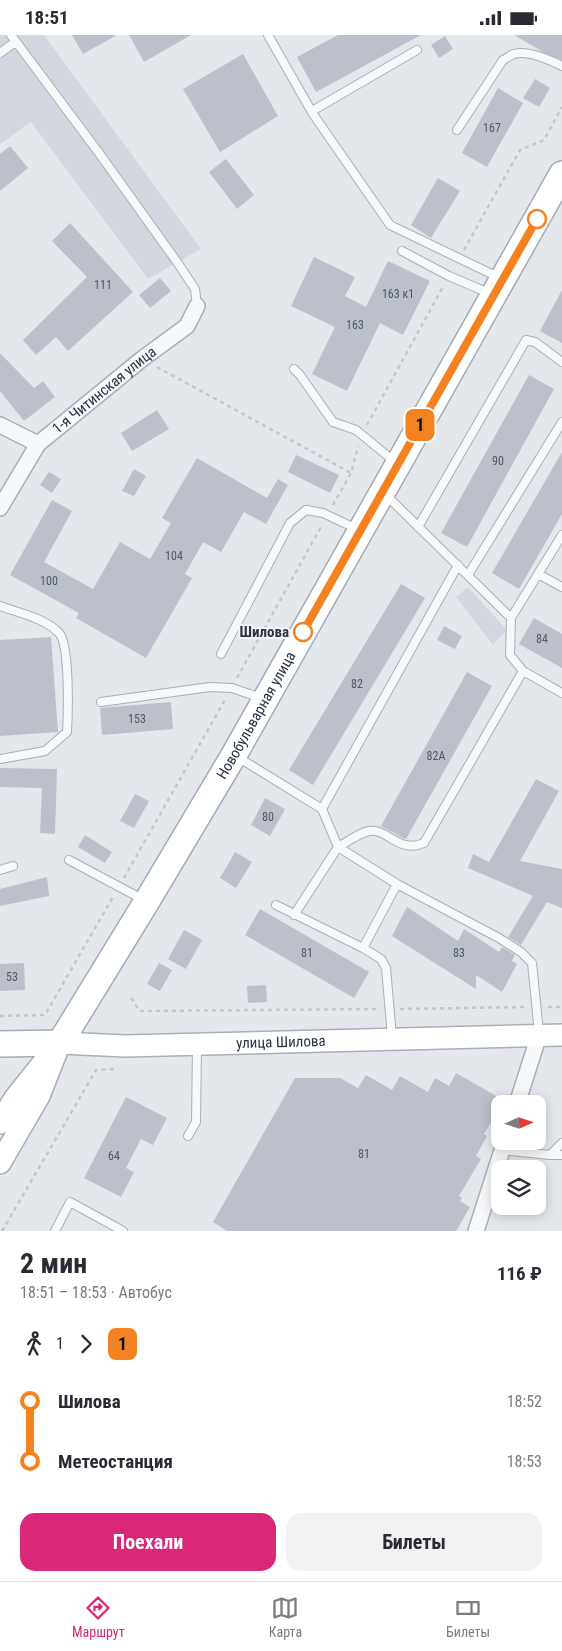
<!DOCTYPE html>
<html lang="ru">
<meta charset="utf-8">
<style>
:root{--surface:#fff;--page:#f2f2f3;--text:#2b2b33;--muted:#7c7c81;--line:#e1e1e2;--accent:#db2777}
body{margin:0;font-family:"Roboto Condensed",sans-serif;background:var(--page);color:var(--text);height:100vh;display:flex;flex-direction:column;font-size:19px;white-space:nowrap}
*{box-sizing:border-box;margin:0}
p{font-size:16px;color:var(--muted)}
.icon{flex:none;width:28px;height:28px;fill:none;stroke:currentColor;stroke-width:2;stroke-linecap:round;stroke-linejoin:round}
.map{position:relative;height:1196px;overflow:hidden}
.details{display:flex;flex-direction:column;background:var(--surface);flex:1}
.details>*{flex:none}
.badge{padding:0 10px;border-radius:8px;font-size:18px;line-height:32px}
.needle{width:32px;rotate:87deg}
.controls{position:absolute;left:491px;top:1060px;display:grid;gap:10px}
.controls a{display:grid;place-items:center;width:55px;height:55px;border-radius:10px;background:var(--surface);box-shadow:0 2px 12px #0003;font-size:25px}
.map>.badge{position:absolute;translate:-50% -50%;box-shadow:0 0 0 2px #fff}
.legs{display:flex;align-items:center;gap:8px;height:55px;padding:0 20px;font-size:16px}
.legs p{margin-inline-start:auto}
.overview{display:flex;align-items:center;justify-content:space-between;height:85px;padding:0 20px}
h1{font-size:28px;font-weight:700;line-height:38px}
.button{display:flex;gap:10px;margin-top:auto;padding:10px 20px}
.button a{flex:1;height:58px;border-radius:15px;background:var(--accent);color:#fff;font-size:20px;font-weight:700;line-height:58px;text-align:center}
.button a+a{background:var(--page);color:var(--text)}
ul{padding:0 20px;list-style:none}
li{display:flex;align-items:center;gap:18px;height:60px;font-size:19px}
li i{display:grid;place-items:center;width:8px;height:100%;margin:0 6px;background:currentColor}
li i::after{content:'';width:12px;height:12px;margin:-6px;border:4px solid;border-radius:50%;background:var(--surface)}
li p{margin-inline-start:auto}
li:first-child i{background:linear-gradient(#0000 50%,currentColor 0)}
li:last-child i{background:linear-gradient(currentColor 50%,#0000 0)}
.status{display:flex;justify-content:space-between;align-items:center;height:35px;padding:0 25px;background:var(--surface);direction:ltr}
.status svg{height:14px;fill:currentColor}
.menu{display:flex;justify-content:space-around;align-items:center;height:70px;border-top:1px solid var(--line);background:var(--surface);font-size:14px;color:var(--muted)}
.menu a{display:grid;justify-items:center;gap:2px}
.menu .on{color:var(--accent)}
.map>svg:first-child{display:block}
.built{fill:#d2d6de}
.building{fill:#bbc0ca}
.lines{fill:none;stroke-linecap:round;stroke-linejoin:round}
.service-casing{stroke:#a9aeb7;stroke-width:10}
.minor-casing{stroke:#a9aeb7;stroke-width:18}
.secondary-casing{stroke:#a9aeb7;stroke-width:24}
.primary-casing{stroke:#a3abb8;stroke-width:28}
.path{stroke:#c2c5cb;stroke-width:2.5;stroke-dasharray:4 4;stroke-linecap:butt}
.service{stroke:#f7f8fa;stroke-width:8}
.minor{stroke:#f7f8fa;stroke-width:15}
.secondary{stroke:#fff;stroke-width:21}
.primary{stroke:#fff;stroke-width:25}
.line-1-casing{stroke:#fff;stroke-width:11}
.line-1{stroke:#f58220;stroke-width:8}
.stop-1-dot{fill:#fff;stroke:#f58220;stroke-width:2.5}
.labels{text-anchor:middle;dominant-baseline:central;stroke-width:4;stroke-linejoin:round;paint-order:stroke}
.number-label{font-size:12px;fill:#4f5766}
.street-label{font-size:15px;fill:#2b3445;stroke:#f4f6f9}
.stop-label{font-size:15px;font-weight:bold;fill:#2b3445;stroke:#f4f6f9;text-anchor:end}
</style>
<div class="status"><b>18:51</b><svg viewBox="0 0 49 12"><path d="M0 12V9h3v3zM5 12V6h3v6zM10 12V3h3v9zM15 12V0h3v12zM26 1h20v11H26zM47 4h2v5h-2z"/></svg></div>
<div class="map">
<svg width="562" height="1196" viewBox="0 0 562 1196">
<rect width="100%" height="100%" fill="#e4e7ec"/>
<path class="built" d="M 0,0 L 44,0 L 201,214 L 148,244 L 31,87 L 0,109 Z
M 468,552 L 507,595 L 493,610 L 456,562 Z"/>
<path class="building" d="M 72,0 L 117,0 L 83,19 Z
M 129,0 L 191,0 L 144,27 Z
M 338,0 L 421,0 L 316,57 L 297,22 Z
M 514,0 L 562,0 L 562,25 L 543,17 Z
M 445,1 L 453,14 L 439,23 L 431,10 Z
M 243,19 L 278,81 L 220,117 L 183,54 Z
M 535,44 L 550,53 L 539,72 L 523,63 Z
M 498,53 L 523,68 L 487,132 L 462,118 Z
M 10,111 L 28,133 L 0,156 L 0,119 Z
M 226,124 L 254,160 L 237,174 L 209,137 Z
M 438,143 L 460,156 L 431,203 L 411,190 Z
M 70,188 L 133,257 L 68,316 L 56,302 L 36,320 L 23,305 L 87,242 L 52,206 Z
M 314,222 L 355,242 L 345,261 L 366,272 L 388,226 L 430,246 L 403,300 L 380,288 L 347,356 L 312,339 L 335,292 L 291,271 Z
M 160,243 L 171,256 L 150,273 L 139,260 Z
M 562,255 L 562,308 L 540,296 Z
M 0,318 L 34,353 L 43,346 L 55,362 L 24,386 L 0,356 Z
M 529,340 L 554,354 L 467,512 L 441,498 Z
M 157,375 L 169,394 L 132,416 L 121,398 Z
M 562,417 L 562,479 L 519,554 L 492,538 Z
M 296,420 L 339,440 L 330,458 L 288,437 Z
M 197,423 L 267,463 L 278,444 L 288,450 L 266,489 L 244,477 L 221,517 L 203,507 L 185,539 L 192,543 L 146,623 L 76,583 L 79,578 L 10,540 L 52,465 L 72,476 L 44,527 L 93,554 L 120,507 L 150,524 L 171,488 L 162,483 Z
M 134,434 L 146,441 L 134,461 L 122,456 Z
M 49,437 L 61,444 L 52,458 L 40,450 Z
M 401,549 L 425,563 L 313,750 L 289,735 Z
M 534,583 L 562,599 L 562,633 L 519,609 Z
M 444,591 L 462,601 L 455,614 L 437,605 Z
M 51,602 L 58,697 L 0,701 L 0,605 Z
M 467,637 L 492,651 L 406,804 L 403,803 L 381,791 Z
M 171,667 L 173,694 L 102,700 L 100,673 Z
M 0,733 L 57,734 L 55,799 L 40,798 L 42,753 L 0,752 Z
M 536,744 L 559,756 L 520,826 L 562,834 L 562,873 L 547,867 L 521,910 L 508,902 L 533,861 L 468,833 L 473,819 L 489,827 Z
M 135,759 L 149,766 L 134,793 L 120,786 Z
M 265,763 L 285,774 L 270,801 L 251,790 Z
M 85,800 L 112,817 L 105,828 L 78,812 Z
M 235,817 L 252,827 L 236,853 L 220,843 Z
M 47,842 L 49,861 L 0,871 L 0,854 Z
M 407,872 L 458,906 L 464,894 L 499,917 L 502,912 L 515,920 L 512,926 L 517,929 L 502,957 L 476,940 L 476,954 L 392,901 Z
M 260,874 L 369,937 L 354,963 L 245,900 Z
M 184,895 L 202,905 L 186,934 L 168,924 Z
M 24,928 L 25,955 L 0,956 L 0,929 Z
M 159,928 L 172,935 L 160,956 L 147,949 Z
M 266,950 L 267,967 L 248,968 L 247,951 Z
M 456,1038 L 498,1062 L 492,1073 L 495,1075 L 493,1078 L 496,1079 L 484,1099 L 487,1101 L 476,1121 L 481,1124 L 459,1161 L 462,1163 L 460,1166 L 470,1172 L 456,1196 L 227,1196 L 213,1187 L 295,1043 L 340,1043 L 358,1053 L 366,1040 L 392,1055 L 400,1041 L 428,1057 L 435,1043 L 449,1051 Z
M 126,1062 L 167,1083 L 153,1110 L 141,1104 L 126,1133 L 134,1137 L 121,1162 L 84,1143 Z"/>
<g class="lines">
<defs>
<path id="service" d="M 11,0 L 99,118 L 177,227 L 195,254 L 197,271
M 268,0 L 313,79 L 390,190 L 500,243
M 0,18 L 15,7
M 312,76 L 417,15
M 457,95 L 503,25 C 506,24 510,20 514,19 C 527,15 550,25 562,31
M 402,216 L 449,241 L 491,259
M 294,334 L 300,340 L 333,387 L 356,395 L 395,427
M 386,460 L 511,583 L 562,500
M 418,492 L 526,305 L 535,307 L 562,327
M 538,539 L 562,552
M 468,540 L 562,387
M 0,571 C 19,578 45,583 59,598 C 70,609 68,680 67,697 L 45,716 L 0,724
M 511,583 L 510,620 L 523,636 L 562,658
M 221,619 L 290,488 L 306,475 L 323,478 L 359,495
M 101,667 L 210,652 L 232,653 L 261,663
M 236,721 L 322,774 L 338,812 L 294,880
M 322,774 L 458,530
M 338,812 C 347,807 359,798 369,796 C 388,793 398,819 424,808 L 523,636
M 338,812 L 397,849
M 69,825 L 144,865
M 0,835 L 13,831
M 276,870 L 363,913 L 381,924 L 386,933 L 392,1002
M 363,913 L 397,849 L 499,903 L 521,917 L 532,928 L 539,998
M 188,1101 L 196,1087 L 197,1011
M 502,1115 L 550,1120 L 562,1120
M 550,1120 L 562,1108
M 55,1196 L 70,1167 L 123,1196"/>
<g id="minor">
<path id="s1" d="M 0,390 L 38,409 L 142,324 L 187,291 L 197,271"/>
<path d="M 0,473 L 38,409"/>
<path d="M 517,1069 L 539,1000"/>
<path d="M 476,1196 L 505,1106"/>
</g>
<g id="secondary">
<path id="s2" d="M 60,1008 L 125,1011 L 562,1000"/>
<path d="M 0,1088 L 15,1063 L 47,1023"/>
<path d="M 0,1128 L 39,1061 L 60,1008"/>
</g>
<g id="primary">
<path id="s3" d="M 0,1009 L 60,1008 L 147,866 L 234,720 L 562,139"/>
</g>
</defs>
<use href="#service" class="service-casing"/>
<use href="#minor" class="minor-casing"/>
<use href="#secondary" class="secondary-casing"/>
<use href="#primary" class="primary-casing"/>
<path class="path" d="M 464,215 L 520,115 L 544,105 L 562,72
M 157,332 L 351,438
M 367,390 L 444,250
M 333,470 L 351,438 L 358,411
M 237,643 L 322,490
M 124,843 L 226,663
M 131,963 L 140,976 L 380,974
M 548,972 L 562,972
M 400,974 L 525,972
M 0,981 L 45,980 L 114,860
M 2,1196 L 96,1035 L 115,1034"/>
<use href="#service" class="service"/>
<use href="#minor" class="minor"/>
<use href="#secondary" class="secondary"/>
<use href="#primary" class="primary"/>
</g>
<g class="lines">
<defs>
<path id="line-1" d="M 303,597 L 537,184"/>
</defs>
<use href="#line-1" class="line-1-casing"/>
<use href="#line-1" class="line-1"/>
</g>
<g class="stop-1-dot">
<circle cx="537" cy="184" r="9"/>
<circle cx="303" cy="597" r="9"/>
</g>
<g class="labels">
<g class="number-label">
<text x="492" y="93">167</text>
<text x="103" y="250">111</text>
<text x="398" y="259">163 к1</text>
<text x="355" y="290">163</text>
<text x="498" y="426">90</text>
<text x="174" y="521">104</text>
<text x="49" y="546">100</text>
<text x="542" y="604">84</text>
<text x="357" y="649">82</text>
<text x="137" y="684">153</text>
<text x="436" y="721">82А</text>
<text x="268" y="782">80</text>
<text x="307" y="918">81</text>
<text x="459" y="918">83</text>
<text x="12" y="942">53</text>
<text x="364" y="1119">81</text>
<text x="114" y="1121">64</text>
</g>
<g class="street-label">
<text stroke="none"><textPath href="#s1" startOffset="128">1-я Читинская улица</textPath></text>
<text stroke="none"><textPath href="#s3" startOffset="442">Новобульварная улица</textPath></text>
<text stroke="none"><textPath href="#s2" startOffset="221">улица Шилова</textPath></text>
</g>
<g class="stop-label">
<text x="289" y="597">Шилова</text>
</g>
</g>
</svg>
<div class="controls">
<a><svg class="needle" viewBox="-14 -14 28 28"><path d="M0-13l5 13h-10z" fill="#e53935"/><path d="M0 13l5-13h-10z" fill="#7c7c81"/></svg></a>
<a><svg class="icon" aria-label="layers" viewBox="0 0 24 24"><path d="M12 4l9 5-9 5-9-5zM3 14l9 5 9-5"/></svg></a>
</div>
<b class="badge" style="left:420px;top:390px;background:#f58220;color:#111">1</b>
</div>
<section class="details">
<div class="overview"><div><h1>2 мин</h1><p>18:51 – 18:53 · Автобус</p></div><b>116 ₽</b></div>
<div class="legs"><svg class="icon" aria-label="walk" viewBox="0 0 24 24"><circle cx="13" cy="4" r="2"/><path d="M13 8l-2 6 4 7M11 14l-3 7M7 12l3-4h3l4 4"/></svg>1<svg class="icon" aria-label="forward" viewBox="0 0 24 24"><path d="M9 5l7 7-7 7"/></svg><b class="badge" style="background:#f58220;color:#111">1</b></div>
<ul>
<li><i style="color:#f58220"></i><b>Шилова</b><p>18:52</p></li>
<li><i style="color:#f58220"></i><b>Метеостанция</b><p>18:53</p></li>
</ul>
<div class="button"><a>Поехали</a><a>Билеты</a></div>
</section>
<nav class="menu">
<a class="on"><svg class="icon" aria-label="directions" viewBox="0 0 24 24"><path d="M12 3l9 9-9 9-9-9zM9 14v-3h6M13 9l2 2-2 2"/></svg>Маршрут</a>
<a><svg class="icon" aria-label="map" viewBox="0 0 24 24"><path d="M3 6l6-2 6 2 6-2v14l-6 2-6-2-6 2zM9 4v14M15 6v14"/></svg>Карта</a>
<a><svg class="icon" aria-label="tickets" viewBox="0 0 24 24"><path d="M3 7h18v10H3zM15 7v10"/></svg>Билеты</a>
</nav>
